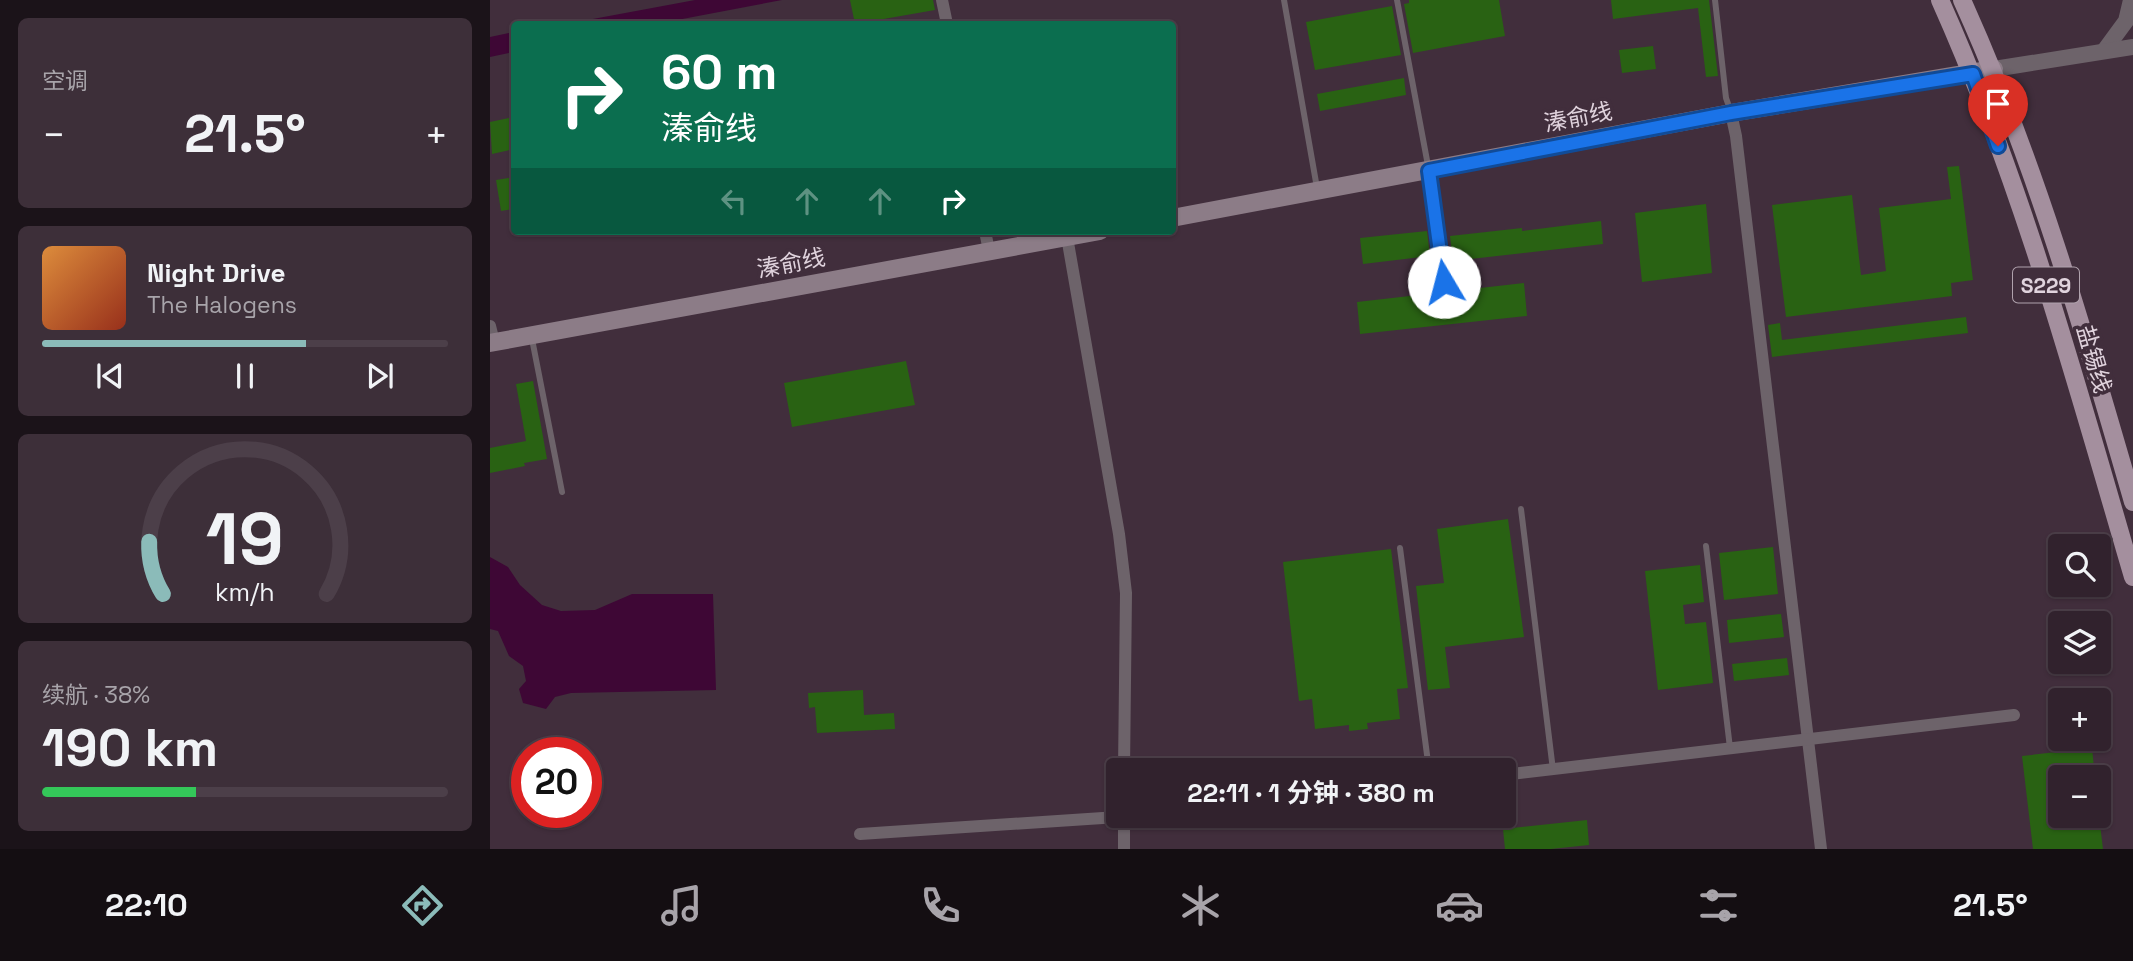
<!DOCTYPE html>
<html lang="zh">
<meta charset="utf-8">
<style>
body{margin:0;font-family:"Space Grotesk","Noto Sans SC",sans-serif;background:#3d2f39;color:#f1f3f6;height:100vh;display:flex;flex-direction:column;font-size:26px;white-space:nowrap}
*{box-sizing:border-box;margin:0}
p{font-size:23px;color:#a8a4aa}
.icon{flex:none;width:38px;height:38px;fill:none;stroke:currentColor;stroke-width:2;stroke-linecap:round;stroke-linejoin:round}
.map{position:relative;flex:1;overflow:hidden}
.side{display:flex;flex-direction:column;gap:18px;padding:18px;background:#1b1319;width:490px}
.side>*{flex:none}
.hud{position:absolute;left:21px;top:21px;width:665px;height:214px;border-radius:7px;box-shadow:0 2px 5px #0004,0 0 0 2px #4c3f49;background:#0b6e4f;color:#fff;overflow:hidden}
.fabs{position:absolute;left:1558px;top:534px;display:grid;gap:14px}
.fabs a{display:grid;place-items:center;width:63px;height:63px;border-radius:7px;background:#31222d;box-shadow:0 2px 5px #0004,0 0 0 2px #4c3f49;font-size:35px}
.speed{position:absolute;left:21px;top:737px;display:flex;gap:14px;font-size:35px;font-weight:700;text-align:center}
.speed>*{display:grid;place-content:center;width:91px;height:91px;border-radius:50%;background:#31222d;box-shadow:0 2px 5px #0004,0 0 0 2px #4c3f49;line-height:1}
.speed .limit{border:10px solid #d22;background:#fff;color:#111}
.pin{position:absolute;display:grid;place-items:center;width:60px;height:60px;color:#fff;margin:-72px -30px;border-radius:50% 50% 50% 0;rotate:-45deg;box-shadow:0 0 7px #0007}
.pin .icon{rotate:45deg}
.me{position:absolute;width:77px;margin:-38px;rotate:352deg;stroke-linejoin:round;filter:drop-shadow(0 0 5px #0008)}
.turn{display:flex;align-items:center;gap:24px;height:147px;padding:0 35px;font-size:32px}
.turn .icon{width:91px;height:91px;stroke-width:2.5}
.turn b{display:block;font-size:49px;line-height:60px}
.lanes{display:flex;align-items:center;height:66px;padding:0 35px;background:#0003;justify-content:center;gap:35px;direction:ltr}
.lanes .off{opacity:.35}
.big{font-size:52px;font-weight:700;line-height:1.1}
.side .widget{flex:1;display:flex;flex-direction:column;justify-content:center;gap:10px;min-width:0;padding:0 24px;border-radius:10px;background:#3d2f39}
.side .dial{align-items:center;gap:0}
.dial svg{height:182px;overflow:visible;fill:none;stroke:#4c3f49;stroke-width:7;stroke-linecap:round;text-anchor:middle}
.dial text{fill:#f1f3f6;stroke:none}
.song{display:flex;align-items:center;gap:21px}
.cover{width:84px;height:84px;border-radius:10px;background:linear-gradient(135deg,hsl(30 70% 55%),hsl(10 70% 35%))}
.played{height:7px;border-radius:4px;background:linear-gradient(90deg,#8bbbb9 65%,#4c3f49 65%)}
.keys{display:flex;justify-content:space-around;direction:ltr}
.heat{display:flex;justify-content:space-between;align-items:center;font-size:38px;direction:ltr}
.charge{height:10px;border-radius:5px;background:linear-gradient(90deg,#34c759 38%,#4c3f49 0)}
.trip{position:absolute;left:616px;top:758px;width:410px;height:70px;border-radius:7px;background:#31222d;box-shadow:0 2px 5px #0004,0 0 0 2px #4c3f49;font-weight:700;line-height:70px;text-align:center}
.menu{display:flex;height:112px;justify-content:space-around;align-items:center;background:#140e12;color:#a8a4aa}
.menu .icon{width:49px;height:49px}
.menu .active{color:#8bbbb9}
.menu b{font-size:32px;color:#f1f3f6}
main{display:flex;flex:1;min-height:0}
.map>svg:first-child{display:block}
.water{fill:#3e0735}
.building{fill:#296213}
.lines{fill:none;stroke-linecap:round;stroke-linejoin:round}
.service{stroke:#6d636a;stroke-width:6}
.minor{stroke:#6d636a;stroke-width:12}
.tertiary{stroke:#6d636a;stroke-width:16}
.secondary{stroke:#8c7c87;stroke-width:18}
.primary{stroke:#a48f9e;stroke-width:18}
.route-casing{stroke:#114b97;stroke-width:18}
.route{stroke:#1a73e8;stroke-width:12}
.labels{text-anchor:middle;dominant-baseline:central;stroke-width:7;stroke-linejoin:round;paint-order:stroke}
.shield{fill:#412e3c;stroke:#b0a2ad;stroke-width:2}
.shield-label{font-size:21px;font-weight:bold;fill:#e0d3dd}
.street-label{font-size:23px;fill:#e0d3dd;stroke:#412e3c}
</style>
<main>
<section class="side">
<div class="widget"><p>空调</p>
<div class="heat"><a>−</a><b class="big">21.5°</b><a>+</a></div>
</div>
<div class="widget">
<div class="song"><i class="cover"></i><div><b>Night Drive</b><p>The Halogens</p></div></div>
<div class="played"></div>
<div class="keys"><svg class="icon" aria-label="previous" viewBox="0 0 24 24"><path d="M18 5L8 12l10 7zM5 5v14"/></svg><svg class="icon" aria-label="pause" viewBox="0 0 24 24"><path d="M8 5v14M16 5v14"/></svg><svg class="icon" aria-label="next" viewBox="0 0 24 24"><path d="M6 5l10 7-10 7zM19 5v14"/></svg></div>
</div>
<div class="widget dial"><svg viewBox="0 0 100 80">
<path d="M14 69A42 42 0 1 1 86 69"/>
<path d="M14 69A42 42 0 0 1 8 46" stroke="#8bbbb9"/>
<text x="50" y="56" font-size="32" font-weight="700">19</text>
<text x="50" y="72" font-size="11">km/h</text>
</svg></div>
<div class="widget"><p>续航 · 38%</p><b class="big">190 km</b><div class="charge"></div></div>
</section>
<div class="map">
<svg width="1643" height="849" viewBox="0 0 1643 849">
<rect width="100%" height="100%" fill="#412e3c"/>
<g class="water">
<path d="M205,0H292L166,24H76Z"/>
<path d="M24,32V52L0,57V37Z"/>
<path d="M0,557L18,567L30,585L52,605L71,611L105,610L142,594H223L226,690L81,693L65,697L56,709L33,703L29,689L36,681L33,666L19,656L8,631L0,629Z"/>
</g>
<g class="building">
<path d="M360,0H443L445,10L365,24Z"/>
<path d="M919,0H1009L1015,36L923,53L914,4L919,3Z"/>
<path d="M1121,0H1219L1228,76L1216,77L1208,8L1123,19Z"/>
<path d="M902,6L911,55L825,70L816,22Z"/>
<path d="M1163,46L1166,69L1132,73L1129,50Z"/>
<path d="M914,78L916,95L830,111L827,94Z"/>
<path d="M24,117V149L2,154L0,122Z"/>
<path d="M1469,166L1483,280L1461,283L1462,296L1296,317L1282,205L1362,195L1371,275L1396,271L1389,208L1461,199L1457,167Z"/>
<path d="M24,177V209L11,211L6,180Z"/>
<path d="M1216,204L1222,273L1152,282L1145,213Z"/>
<path d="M1111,221L1113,244L963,261L960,236L1032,228V231Z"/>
<path d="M937,231L940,256L873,264L870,238Z"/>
<path d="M1034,283L1037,316L870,334L867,302Z"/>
<path d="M1476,317L1478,333L1282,357L1278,325L1290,323L1292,340Z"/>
<path d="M416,361L425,405L302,427L294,383Z"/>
<path d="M43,381L57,459L34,463L35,466L0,473V448L36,441L26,384Z"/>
<path d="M1018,519L1034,637L955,647L960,688L938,690L926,586L954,583L947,529Z"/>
<path d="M1283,547L1288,594L1234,600L1229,553Z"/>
<path d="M901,549L918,688L907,689L910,719L877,723L878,729L859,731V725L825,729L822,699L809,701L793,562Z"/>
<path d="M1210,565L1214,602L1193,605L1195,624L1216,622L1223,683L1168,690L1155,571Z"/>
<path d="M1291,614L1294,637L1239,643L1237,620Z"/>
<path d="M1297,658L1299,675L1244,681L1242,664Z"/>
<path d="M373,690L374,715L404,713L405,729L327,733L325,707L319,708L318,693Z"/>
<path d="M1602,748L1605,777H1570V816H1609L1613,849H1543L1532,756Z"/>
<path d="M1097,820L1099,845L1061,849H1015L1013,829Z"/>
</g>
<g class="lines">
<g class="service">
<path d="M794,0L827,188"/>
<path d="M907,0L939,171L953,282"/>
<path d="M1225,0L1236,98L1241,112"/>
<path d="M42,339L72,492"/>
<path d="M1031,509L1063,770"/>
<path d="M1216,546L1240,748"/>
<path d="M910,548L939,770"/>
</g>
<g class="minor">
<path d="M452,0L457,24"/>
<path d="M1241,113L1246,136L1331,849"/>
<path d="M495,231L499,251"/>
<path d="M577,237L629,534L636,593L634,770"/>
<path d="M0,326L4,342"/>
<path d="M1013,775L1524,715"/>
<path d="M370,834L643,816"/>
<path d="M634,849V816"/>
</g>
<g class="tertiary">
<path d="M1614,51L1636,21L1641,0"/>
<path d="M1504,69L1643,47"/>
</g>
<g class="secondary">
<path d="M682,218L1241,113L1504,69"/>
<path d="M0,343L610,231"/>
</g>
<g class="primary">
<path d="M1450,0C1533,185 1586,383 1643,577"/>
<path d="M1472,0C1545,161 1594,332 1643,502"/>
</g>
</g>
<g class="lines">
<g class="route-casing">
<path id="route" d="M954,282L939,171L1241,113L1483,74L1508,146"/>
</g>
<use href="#route" class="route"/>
</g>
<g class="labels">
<rect class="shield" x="1523" y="267.5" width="66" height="35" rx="5"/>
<g class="shield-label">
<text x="1556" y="285">S229</text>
</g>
<g class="street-label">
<text transform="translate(1088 117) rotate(-11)">溱俞线</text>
<text transform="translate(301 263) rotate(-11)">溱俞线</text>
<text transform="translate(1604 359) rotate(74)">盐锡线</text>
</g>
</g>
</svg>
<div class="fabs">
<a><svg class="icon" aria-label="search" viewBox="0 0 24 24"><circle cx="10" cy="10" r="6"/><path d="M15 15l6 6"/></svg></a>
<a><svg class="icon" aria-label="layers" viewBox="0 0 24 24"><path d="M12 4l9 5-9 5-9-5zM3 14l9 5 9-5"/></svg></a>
<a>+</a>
<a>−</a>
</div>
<div class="speed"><div class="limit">20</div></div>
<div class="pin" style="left:1508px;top:146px;background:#d93025"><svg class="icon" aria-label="arrive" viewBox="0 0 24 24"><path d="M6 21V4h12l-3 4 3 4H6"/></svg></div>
<svg class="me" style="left:954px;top:282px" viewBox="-20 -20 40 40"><circle r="19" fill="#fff"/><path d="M0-13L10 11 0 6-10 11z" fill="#1a73e8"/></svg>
<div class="trip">22:11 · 1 分钟 · 380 m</div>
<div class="hud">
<div class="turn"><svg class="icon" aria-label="right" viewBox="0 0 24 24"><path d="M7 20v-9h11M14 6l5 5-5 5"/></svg><div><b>60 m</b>溱俞线</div></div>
<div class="lanes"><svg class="icon off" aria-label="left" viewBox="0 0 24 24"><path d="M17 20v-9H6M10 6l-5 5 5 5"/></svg><svg class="icon off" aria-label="ahead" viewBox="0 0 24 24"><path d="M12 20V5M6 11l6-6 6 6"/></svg><svg class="icon off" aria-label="ahead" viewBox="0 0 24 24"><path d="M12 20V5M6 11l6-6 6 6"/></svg><svg class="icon" aria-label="right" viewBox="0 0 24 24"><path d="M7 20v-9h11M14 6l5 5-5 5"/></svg></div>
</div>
</div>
</main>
<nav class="menu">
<b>22:10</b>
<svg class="icon active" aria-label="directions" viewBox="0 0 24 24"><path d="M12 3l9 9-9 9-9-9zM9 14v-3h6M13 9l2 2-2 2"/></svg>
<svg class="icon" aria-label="music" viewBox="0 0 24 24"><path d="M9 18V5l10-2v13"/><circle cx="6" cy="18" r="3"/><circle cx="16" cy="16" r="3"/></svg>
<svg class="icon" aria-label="phone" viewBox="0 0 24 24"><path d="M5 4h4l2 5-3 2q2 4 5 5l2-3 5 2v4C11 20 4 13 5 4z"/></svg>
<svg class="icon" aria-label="climate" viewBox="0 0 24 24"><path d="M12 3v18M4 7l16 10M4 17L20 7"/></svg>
<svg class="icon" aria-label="car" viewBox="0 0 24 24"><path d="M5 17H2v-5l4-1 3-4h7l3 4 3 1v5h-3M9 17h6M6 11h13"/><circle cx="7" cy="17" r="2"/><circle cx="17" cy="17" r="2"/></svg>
<svg class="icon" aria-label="filters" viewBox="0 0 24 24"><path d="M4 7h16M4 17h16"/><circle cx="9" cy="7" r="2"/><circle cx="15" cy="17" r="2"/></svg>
<b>21.5°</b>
</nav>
